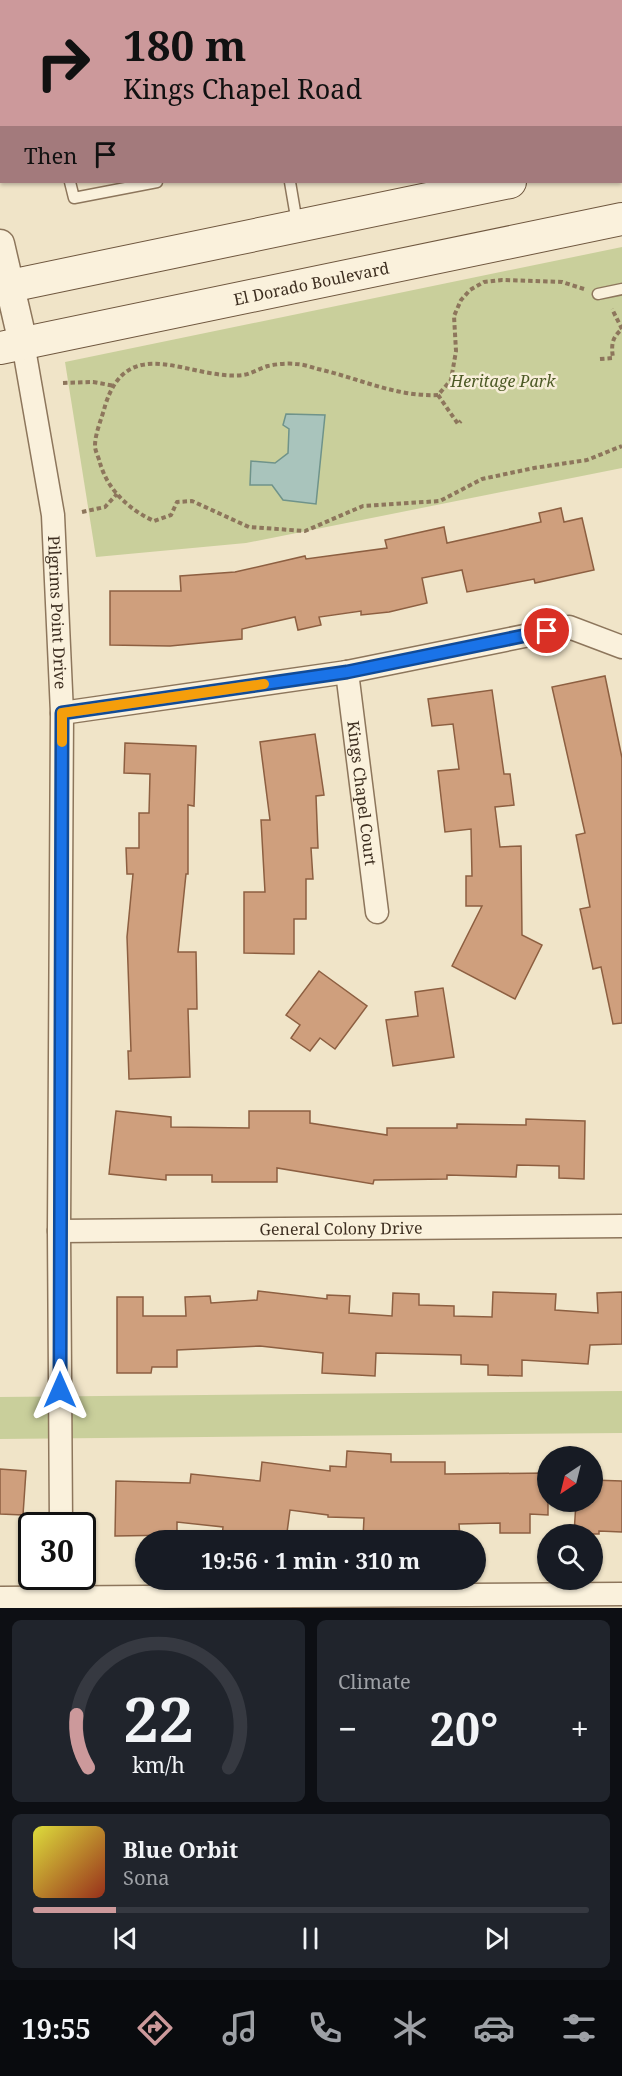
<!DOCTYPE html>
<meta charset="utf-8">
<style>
body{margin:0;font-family:"Noto Serif",serif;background:#20242c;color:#f1f3f6;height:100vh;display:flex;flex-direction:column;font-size:22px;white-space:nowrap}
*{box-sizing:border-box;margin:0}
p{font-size:20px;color:#9ea1a6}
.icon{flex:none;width:33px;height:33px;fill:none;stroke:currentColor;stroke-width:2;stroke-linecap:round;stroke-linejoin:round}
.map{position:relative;height:1608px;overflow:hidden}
.details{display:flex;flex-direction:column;gap:12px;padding:12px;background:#0d0f14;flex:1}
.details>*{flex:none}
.banner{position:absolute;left:0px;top:0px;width:622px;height:183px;box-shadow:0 2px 4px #0004;background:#cc999b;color:#111;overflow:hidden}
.needle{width:39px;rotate:215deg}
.buttons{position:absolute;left:537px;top:1446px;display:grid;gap:12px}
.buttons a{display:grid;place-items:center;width:66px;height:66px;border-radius:50%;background:#171b24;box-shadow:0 2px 4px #0004;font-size:30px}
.speed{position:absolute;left:18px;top:1512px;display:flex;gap:12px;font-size:30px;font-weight:700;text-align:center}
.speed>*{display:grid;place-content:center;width:78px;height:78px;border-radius:50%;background:#171b24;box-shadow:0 2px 4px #0004;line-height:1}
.speed .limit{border:3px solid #111;border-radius:9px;background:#fff;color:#111}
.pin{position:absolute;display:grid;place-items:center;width:51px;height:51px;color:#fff;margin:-26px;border:3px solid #fff;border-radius:50%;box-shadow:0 2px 6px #0007}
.me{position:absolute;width:66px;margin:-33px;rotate:0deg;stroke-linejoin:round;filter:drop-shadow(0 0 4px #0008)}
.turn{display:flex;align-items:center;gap:21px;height:126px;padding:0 24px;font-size:27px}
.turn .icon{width:78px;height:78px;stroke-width:2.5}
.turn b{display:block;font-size:42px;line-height:51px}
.then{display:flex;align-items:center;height:57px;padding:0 24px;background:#0003;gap:12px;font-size:22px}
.big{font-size:45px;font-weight:700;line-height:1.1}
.details .card{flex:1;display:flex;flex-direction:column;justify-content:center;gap:9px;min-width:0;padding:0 21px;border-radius:9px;background:#20242c}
.details .dial{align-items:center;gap:0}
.dial svg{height:156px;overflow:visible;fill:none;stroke:#363941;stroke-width:7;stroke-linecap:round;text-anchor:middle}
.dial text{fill:#f1f3f6;stroke:none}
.song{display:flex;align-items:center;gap:18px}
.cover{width:72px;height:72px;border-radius:9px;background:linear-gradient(135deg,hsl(60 70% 55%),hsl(10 70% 35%))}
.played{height:6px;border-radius:3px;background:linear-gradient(90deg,#cc999b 15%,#363941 15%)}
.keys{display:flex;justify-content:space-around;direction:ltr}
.heat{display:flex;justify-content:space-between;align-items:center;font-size:33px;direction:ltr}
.details .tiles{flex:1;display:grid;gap:12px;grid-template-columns:1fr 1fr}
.card:last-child{grid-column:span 2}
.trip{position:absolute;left:135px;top:1530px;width:351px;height:60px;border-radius:30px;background:#171b24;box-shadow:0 2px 4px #0004;font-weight:700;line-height:60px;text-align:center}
.menu{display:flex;height:96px;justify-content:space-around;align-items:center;background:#090b0e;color:#9ea1a6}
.menu .icon{width:42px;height:42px}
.menu .on{color:#cc999b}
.menu b{font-size:27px;color:#f1f3f6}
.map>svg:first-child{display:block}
.green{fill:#c9cf9b}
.water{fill:#a9c4bc;stroke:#6f938a;stroke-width:1.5}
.building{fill:#cf9f7d;stroke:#8d5f41;stroke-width:1.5}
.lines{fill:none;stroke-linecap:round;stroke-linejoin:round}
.service-casing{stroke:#8d765c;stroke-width:13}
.minor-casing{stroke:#8d765c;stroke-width:25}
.tertiary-casing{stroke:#8d765c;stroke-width:31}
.secondary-casing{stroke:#6f573f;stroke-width:34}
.path{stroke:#8d765c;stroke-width:4;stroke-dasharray:4.5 3;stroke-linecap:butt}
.service{stroke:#faf1dc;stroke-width:10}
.minor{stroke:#faf1dc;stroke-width:22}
.tertiary{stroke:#faf1dc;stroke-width:28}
.secondary{stroke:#faf1dc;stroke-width:32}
.route-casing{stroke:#114b97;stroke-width:15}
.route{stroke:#1a73e8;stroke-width:10}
.slow{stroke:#f59e0b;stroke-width:10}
.labels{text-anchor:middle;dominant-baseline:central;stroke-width:5;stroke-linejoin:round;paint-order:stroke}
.street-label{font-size:16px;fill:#3d2e20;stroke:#f7eed8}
.park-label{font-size:16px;font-style:italic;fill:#4d5a26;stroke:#f7eed8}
</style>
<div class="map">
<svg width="622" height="1608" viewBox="0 0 622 1608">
<rect width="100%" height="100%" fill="#f0e4c8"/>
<g class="green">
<path d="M622,247V468L246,543L96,557L65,362Z"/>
<path d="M622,1391V1433L0,1439V1397Z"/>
</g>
<path class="water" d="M286,414L325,415L316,504L283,500L272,485H250L251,461L275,463L288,453L289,429L283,425Z"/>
<g class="building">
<path d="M561,508L564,522L582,518L594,570L535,583L534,579L467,592L462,570L422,578L427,603L389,612L361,615V611L319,617L321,625L298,630L295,617L242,629V639L170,646L110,645V591H181L180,576L235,572L305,556L306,559L387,548L385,540L444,527L447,543L541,522L539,513Z"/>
<path d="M605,676L622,758V1023L613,1024L601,967L593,969L580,909L590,907L576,835L585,833L552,687Z"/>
<path d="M492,690L504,774H510L514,805L495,807L500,847L521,846L522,935L542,945L515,999L452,966L482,906H466V876H472L471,829L445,832L438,771L459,769L453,724L432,726L428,699Z"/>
<path d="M315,734L324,795L316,796L318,848H311L313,879H306V919H294V954L244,953V892H265L261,820H270L260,742Z"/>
<path d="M125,743L196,746L194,806L188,805V874H186L178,952H196L197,1009H188L190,1077L129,1079L128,1051H131L127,937L133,874H127L126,848H139V813H149L150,774L124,773Z"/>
<path d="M319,971L367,1006L335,1049L320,1038L310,1051L291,1038L300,1025L286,1015Z"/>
<path d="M443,988L454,1057L393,1066L386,1020L418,1016L415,992Z"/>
<path d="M116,1111L171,1117V1127L249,1128V1111H310V1123L387,1135V1128H457V1124L526,1125V1119L585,1121L584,1179L559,1178V1166L517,1165L516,1177L447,1175V1179L374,1180L373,1184L277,1168V1182H212V1175H166V1180L109,1174Z"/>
<path d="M258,1291L327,1299V1295L350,1296L349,1313L392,1316L393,1293L419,1294V1305L454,1306V1316L492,1317L493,1292L556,1294L555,1310L598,1313L597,1293L622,1292V1344L590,1345L588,1364L522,1360V1376L488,1375V1365L461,1364V1355L376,1353L375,1376L322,1373L323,1353L260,1346L177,1350V1367H152L151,1373H117V1297H143V1316H186L185,1297L210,1296L211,1303L257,1300Z"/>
<path d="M347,1451L391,1454V1462H445V1474L548,1473V1515L530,1514V1533H500V1523L459,1524L460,1536L431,1535V1531H388V1538L363,1537L364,1518L328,1517V1515L290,1510L286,1540L246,1535L245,1540L222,1537L223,1527L177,1522V1535L115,1536L116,1481L190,1483L191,1474L260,1481L262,1462L330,1471V1466L346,1467Z"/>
<path d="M0,1469L26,1471L23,1515L0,1514Z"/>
<path d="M592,1480L622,1481V1532L599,1531V1534H574L576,1502H592Z"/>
</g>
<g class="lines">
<g class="service-casing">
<g id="service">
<path d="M616,2L622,0"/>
<path d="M621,91L622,90"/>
<path d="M0,123H2"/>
<path d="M621,125L622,129"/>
<path d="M70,182L74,198L157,182"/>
<path d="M290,182L297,223"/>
<path d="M598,294L622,289"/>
</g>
</g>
<g class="minor-casing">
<g id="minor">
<path id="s1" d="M23,343L53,515L62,713L59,1231L61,1526"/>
<path id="s2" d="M347,672L377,912"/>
<path d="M62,713L347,672L569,627L622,647"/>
<path id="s3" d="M59,1231L622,1226"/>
<path d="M0,1598L622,1594"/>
</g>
</g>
<g class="tertiary-casing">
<path id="tertiary" d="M0,244L23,343"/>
</g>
<g class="secondary-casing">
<g id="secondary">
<path d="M621,158H622"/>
<path d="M0,288L510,182"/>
<path id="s4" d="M0,348L622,219"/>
</g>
</g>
<g class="path">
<path d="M584,289L562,282L502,280L484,282L470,290L461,300L454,316L456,351L451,380L438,395C396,397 358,378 318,369C311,367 303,364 296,364C288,363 276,364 268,366C260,368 251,374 243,375C191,381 128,330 105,406C102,418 95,433 95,446C95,451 99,458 100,463C108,491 130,510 154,521L171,515L177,502L192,501L249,527L305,531L363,506L440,501L482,479L534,468L587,460L622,446"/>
<path d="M600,359L613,358C611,344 612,338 622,329L612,309"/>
<path d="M63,383L93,382L115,386"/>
<path d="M438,395L458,424L461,421"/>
<path d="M82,512L105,507L117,494"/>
</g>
<use href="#service" class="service"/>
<use href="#minor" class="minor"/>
<use href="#tertiary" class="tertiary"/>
<use href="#secondary" class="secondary"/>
</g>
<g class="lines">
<g class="route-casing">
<path id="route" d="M60,1390L62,713L347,672L547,631"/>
</g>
<use href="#route" class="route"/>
<path class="slow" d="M62,742V713L264,684"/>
</g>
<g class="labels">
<g class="street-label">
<text stroke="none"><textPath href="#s4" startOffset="318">El Dorado Boulevard</textPath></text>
<text stroke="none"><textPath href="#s1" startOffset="272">Pilgrims Point Drive</textPath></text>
<text stroke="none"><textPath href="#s2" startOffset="122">Kings Chapel Court</textPath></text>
<text stroke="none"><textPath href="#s3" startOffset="282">General Colony Drive</textPath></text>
</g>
<g class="park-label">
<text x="503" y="381">Heritage Park</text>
</g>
</g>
</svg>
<div class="buttons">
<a><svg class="needle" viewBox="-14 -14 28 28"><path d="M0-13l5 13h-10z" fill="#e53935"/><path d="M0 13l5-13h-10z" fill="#9ea1a6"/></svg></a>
<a><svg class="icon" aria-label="search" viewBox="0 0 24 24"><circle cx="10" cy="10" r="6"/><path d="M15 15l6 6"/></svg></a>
</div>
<div class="speed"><div class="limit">30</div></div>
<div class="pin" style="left:547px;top:631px;background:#d93025"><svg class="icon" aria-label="arrive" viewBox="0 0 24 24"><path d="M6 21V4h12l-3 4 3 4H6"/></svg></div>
<svg class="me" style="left:60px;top:1390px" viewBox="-20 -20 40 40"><path d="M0-17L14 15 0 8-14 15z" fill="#1a73e8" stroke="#fff" stroke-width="4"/></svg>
<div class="trip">19:56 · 1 min · 310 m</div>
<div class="banner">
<div class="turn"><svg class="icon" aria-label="right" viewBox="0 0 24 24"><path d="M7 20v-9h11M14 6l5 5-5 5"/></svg><div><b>180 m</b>Kings Chapel Road</div></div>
<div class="then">Then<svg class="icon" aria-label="arrive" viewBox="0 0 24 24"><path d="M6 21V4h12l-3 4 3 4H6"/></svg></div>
</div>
</div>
<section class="details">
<div class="tiles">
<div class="card dial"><svg viewBox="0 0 100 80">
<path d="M14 69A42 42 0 1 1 86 69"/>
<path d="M14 69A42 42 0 0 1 8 42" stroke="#cc999b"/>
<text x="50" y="56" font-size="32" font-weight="700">22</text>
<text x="50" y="72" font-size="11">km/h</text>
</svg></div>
<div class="card"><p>Climate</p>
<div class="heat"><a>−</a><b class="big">20°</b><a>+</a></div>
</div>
<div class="card">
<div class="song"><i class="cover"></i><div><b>Blue Orbit</b><p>Sona</p></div></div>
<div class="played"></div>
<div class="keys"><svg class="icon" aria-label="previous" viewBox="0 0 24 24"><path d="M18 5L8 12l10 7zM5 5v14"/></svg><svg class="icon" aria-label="pause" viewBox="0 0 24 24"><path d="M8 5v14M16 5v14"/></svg><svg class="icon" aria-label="next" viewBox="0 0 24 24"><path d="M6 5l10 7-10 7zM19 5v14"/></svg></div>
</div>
</div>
</section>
<nav class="menu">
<b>19:55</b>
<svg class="icon on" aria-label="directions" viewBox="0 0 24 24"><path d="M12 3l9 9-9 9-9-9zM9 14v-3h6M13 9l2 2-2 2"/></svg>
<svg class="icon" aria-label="music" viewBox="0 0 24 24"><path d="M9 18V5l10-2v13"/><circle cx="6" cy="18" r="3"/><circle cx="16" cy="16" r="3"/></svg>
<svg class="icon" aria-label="phone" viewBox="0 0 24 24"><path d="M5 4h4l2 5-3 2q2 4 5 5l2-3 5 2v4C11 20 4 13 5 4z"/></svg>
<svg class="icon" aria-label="climate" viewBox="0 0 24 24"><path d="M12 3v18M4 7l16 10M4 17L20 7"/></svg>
<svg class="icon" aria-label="car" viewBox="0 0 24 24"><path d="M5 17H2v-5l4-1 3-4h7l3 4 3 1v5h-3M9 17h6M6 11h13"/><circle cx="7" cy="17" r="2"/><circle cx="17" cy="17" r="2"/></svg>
<svg class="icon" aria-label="filters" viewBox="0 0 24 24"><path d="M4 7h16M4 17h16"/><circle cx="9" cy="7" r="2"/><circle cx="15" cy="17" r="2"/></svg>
</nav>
